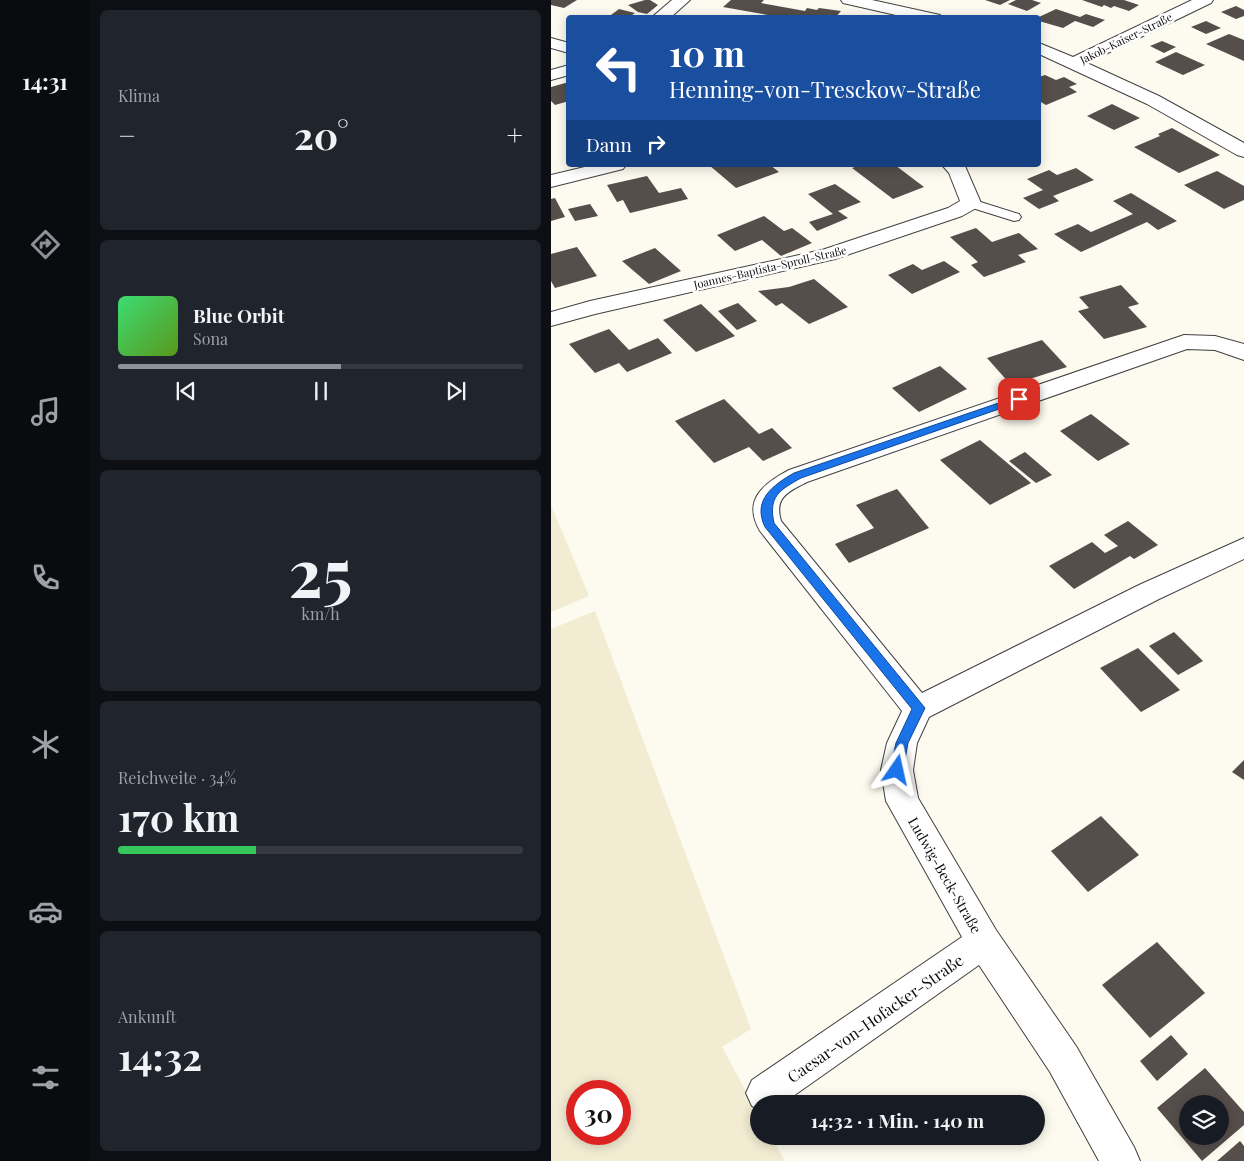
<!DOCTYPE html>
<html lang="de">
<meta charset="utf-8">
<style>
body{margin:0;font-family:"Playfair Display",serif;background:#20242c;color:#f1f3f6;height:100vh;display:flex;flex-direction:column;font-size:19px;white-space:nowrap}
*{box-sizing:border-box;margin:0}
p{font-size:16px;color:#9ea1a6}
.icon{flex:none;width:28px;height:28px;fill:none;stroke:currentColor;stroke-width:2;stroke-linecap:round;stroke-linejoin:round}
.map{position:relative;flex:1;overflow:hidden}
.side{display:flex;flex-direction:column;gap:10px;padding:10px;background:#0d0f14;width:461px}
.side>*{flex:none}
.top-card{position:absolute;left:15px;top:15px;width:475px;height:152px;border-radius:5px;box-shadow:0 2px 12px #0003;background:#1a4fa0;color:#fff;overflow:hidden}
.fabs{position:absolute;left:628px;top:1095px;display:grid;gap:10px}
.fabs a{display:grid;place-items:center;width:50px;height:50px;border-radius:50%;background:#171b24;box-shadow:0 2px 12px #0003;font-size:25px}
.speed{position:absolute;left:15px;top:1080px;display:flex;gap:10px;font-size:25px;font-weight:700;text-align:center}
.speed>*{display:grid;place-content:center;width:65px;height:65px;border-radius:50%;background:#171b24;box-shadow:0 2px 12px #0003;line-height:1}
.speed .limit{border:8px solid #d22;background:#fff;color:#111}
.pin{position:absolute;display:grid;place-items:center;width:42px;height:42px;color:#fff;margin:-21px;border-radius:10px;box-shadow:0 2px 8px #0006}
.me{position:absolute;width:55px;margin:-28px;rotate:11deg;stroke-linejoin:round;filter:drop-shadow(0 0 4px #0008)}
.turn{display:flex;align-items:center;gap:18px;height:105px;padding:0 20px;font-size:22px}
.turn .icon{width:65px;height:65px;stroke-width:2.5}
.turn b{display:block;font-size:35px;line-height:42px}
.then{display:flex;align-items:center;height:48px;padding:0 20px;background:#0003;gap:10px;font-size:19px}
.big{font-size:38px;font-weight:700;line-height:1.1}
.side .widget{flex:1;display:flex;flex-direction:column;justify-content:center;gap:8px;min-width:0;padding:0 18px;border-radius:8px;background:#20242c}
.side .dial{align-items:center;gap:0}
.dial b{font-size:65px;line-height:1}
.song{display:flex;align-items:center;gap:15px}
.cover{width:60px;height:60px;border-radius:8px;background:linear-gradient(135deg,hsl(140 70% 55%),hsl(90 70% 35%))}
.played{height:5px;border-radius:2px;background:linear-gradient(90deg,#8c9099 55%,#363941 55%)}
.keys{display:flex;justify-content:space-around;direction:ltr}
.heat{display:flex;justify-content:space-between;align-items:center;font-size:28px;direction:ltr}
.charge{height:8px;border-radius:4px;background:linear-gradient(90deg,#34c759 34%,#363941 0)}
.trip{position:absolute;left:199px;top:1095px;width:295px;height:50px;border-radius:25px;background:#171b24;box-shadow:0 2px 12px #0003;font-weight:700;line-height:50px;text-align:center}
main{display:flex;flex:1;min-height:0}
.tab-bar{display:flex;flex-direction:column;width:90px;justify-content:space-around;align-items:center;background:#090b0e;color:#9ea1a6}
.tab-bar .icon{width:35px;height:35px}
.tab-bar .active{color:#8c9099}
.tab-bar b{font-size:22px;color:#f1f3f6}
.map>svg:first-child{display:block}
.farmland{fill:#f1ecd2;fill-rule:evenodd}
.building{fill:#554e4b;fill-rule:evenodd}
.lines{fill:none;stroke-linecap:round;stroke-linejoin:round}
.lane-casing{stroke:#404040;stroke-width:2}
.street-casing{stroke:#404040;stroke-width:2}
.lane{fill:#fff;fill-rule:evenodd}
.street{fill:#fff;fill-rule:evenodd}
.route{fill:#1a73e8;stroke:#114b97}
.labels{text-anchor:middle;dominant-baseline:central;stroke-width:5;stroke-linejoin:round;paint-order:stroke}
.far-street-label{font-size:11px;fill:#0d0d0d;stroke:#fff}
.street-label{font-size:14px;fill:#0d0d0d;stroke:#fff}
.near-street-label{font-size:16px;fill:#0d0d0d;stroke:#fff}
</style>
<main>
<nav class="tab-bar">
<b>14:31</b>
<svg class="icon active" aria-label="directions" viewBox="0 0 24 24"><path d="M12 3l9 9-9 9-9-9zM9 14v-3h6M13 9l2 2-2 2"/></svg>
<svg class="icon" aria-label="music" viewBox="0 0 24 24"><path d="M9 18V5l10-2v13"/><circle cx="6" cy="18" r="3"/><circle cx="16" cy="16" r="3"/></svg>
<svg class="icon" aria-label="phone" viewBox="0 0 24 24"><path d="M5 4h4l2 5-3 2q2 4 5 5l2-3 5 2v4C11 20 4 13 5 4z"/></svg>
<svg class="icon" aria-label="climate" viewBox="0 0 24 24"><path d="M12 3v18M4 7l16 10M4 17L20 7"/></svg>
<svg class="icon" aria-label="car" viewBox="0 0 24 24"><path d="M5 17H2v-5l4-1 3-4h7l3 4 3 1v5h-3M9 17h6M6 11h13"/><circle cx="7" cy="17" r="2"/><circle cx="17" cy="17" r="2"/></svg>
<svg class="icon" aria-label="filters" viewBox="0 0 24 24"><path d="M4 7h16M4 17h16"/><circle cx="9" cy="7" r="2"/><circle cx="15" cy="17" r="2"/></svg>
</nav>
<section class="side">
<div class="widget"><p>Klima</p>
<div class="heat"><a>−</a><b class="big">20°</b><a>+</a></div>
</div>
<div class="widget">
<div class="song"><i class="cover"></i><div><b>Blue Orbit</b><p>Sona</p></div></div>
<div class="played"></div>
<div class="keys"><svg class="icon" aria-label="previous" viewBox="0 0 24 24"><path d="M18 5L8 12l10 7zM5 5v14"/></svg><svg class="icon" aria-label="pause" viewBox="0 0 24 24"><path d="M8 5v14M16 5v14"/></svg><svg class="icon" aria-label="next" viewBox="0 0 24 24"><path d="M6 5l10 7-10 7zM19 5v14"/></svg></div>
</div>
<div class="widget dial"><b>25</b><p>km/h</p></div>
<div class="widget"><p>Reichweite · 34%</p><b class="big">170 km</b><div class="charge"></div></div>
<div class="widget"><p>Ankunft</p><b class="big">14:32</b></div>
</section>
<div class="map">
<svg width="693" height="1161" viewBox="0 0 693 1161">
<rect width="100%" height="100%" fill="#fdfaef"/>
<g class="farmland">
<path d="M0,505L38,596L0,612Z"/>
<path d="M44,611L200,1029L171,1047L207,1114L208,1136H220L234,1161H0V629ZM26,1091H69V1134H26Z"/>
</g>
<g class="building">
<path d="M0,0H26L13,8L0,5Z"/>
<path d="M94,0H99L107,5L96,14L87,12L77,5Z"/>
<path d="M180,0H213L210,3L254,11L256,8L266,10L268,8L290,11L284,18H234L172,7Z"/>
<path d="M434,0H459L449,5Z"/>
<path d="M465,0H481L490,3L476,11L457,4Z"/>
<path d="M531,0H573L588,5L578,11L563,6L560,8L553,5L551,7Z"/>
<path d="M685,6L693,10V16L685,19L670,12Z"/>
<path d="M68,9L84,13L77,18H56Z"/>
<path d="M505,9L529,17L535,14L554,20L542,27L524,21L512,28L488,21V17Z"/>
<path d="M655,21L670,28L655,34L640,27Z"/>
<path d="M678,34L693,40V61L655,44Z"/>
<path d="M611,41L625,47L613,53L599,46Z"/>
<path d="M625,52L654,65L632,75L604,62Z"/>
<path d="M494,75L505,80L513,77L526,84L518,87L526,92L495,105L488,101V77Z"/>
<path d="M18,82V101L4,105L0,101V87Z"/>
<path d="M561,104L589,118L563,130L536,116Z"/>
<path d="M621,128L669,155L628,173L583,147L609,136L607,134Z"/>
<path d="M158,165H219L228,172L185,188Z"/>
<path d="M309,165H344L373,187L342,199L301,168Z"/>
<path d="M525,168L543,180L502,196L508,201L488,209L472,198L492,190L476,179L498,170L506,175Z"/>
<path d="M666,171L693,186V200L673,209L633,185Z"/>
<path d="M96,176L108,193L130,188L137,199L79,213L72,200L66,202L56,185Z"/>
<path d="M284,184L310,202L287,211L297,218L266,231L258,222L282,214L257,194Z"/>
<path d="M580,193L626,221L607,230L596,222L530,252L503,234L527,224L540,232L582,214L562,201Z"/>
<path d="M4,198L14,217L0,221V199Z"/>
<path d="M39,204L47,216L24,221L17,209Z"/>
<path d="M213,216L233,231L241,228L261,243L230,256L211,240L184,251L166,235Z"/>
<path d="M425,228L441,242L468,233L487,249L467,255L475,262L433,277L420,265L427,262L399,237Z"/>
<path d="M26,247L46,276L4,288L0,281V254Z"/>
<path d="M104,248L130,271L98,284L71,261Z"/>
<path d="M393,261L409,272L361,294L337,275L362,264L371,270Z"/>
<path d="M263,279L297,307L258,324L231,303L225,306L207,291L238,287Z"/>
<path d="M570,285L588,304L577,307L596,327L553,339L527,311L538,308L528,297Z"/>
<path d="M187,303L206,321L186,330L167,311Z"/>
<path d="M150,304L184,336L145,352L112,320Z"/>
<path d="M58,329L78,350L107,338L121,353L76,372L68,363L44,373L18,344Z"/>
<path d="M491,340L516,367L460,385L436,358Z"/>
<path d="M389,366L416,389L368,412L341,388Z"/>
<path d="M173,399L208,434L221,428L241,448L212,461L198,447L163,463L124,421Z"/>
<path d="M540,414L579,444L547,461L509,431Z"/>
<path d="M429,440L480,483L439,505L389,460Z"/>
<path d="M474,452L501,475L485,483L458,461Z"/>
<path d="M346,489L378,528L298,563L284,544L323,528L305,505Z"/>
<path d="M577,521L607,545L583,559L579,556L523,589L498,566L541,542L554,553L567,546L553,535Z"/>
<path d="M623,632L652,661L627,675L598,646Z"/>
<path d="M587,648L629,690L590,712L549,668Z"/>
<path d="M693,760V780L681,772Z"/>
<path d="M550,816L588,855L537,892L500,851Z"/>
<path d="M606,942L654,993L599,1038L551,985Z"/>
<path d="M620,1035L637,1054L606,1081L589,1061Z"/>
<path d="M654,1068L693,1112V1125L651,1161L606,1108ZM636,1104H669V1136H636Z"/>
<path d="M689,1141L693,1146V1161H666Z"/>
</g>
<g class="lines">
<g class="lane-casing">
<path id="lane" d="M420,199L468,214L470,217L468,220L463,221L415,206L413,203L415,200Z"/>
</g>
<g class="street-casing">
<g id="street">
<path d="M121,0H139L119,18H100Z"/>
<path d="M290,0H321L389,15L391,18H358L292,3Z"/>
<path d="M641,0H662L660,3L536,63L608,96L693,143V157L686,155L596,104L488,54V43L522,57Z"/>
<path d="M0,38L18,43V53L0,48Z"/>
<path d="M18,65V75L0,80V70Z"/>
<path d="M42,165H75L72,169L0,187V175Z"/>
<path d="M391,165L414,166L430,203L427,207L411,216L284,259L44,314L0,326V312L39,301L271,250L397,208L409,201L398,173Z"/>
<path d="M633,335L664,336L693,344V360L664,350L636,349L256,482C237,492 223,497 230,521L371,693L588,585L693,538V559L608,599L378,717L366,743L362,770L367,798L445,930L525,1046L583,1147L589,1161H548L499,1072L428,965L231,1104H208V1109L201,1106L195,1093L201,1080L411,937L335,801L330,770L336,743L351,711L209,531C191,500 212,484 238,470Z"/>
</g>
</g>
<use href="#lane" class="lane"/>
<use href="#street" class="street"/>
</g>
<path class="route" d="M468,396L473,399L471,401L250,478C229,490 217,496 223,523L374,708L357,743L352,770L350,773L346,775L341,773L339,770L345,743L361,709L214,527C201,500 222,485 243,473Z"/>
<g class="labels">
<g class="far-street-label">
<text transform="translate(575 38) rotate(-26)">Jakob-Kaiser-Straße</text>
<text transform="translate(219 267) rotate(-13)">Joannes-Baptista-Sproll-Straße</text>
</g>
<g class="street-label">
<text transform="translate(394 875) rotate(60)">Ludwig-Beck-Straße</text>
</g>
<g class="near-street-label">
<text transform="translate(324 1018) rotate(-35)">Caesar-von-Hofacker-Straße</text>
</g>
</g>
</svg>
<div class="fabs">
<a><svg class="icon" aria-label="layers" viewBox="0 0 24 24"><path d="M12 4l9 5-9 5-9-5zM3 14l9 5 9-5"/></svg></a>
</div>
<div class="speed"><div class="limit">30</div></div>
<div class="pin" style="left:468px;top:399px;background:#d93025"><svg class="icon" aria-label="arrive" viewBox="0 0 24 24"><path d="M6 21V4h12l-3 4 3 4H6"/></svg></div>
<svg class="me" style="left:346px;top:770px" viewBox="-20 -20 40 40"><path d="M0-17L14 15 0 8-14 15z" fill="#1a73e8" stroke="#fff" stroke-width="4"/></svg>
<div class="trip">14:32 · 1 Min. · 140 m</div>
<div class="top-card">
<div class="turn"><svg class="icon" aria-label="left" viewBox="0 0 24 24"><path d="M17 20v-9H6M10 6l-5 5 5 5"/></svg><div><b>10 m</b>Henning-von-Tresckow-Straße</div></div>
<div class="then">Dann<svg class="icon" aria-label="right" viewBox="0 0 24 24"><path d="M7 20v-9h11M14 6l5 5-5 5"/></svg></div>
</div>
</div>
</main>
